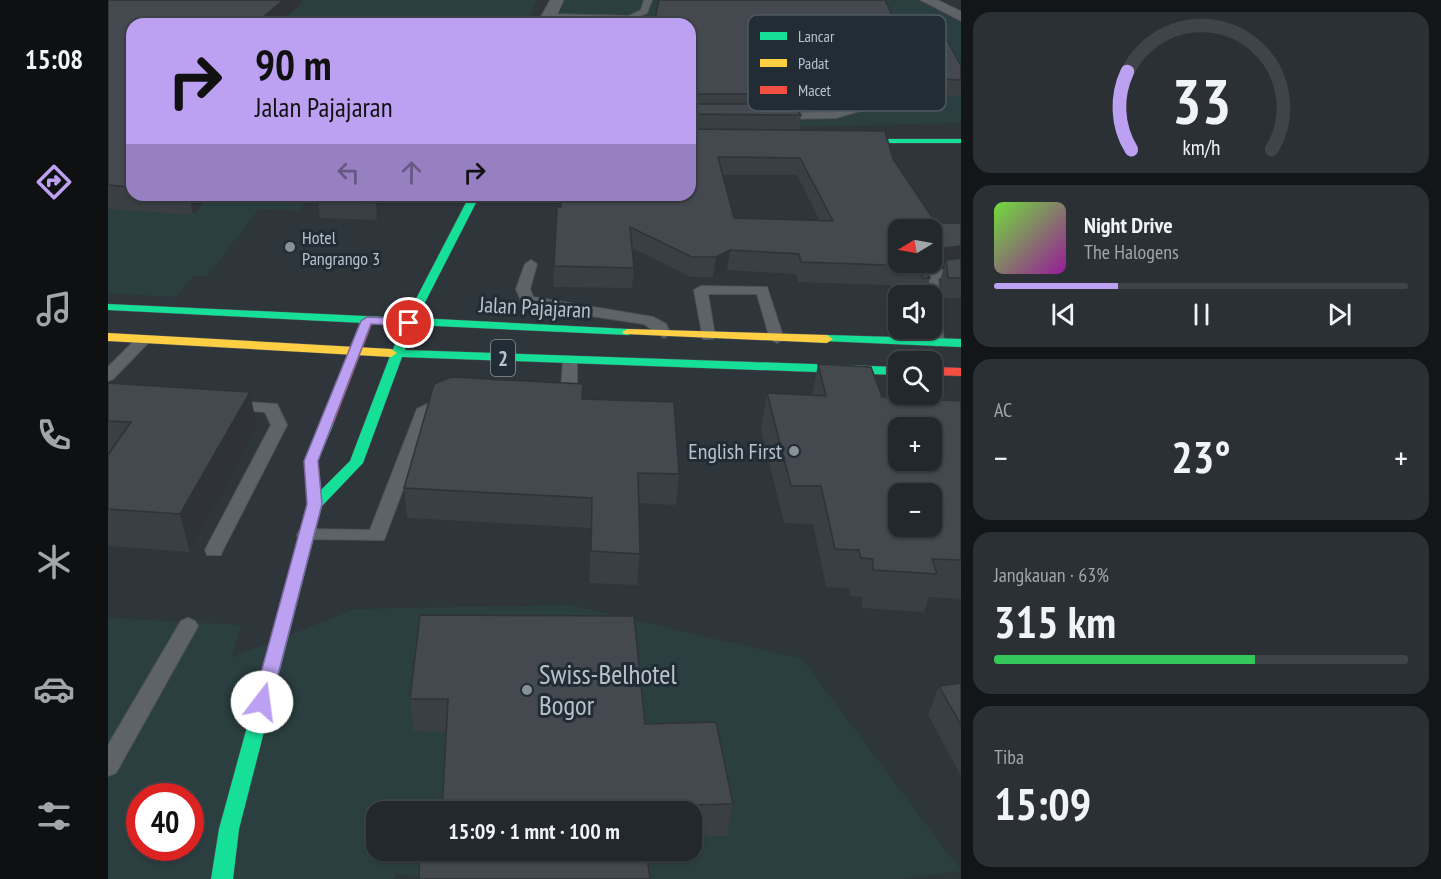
<!DOCTYPE html>
<html lang="id">
<meta charset="utf-8">
<style>
body{margin:0;font-family:"PT Sans Narrow",sans-serif;background:#2a3034;color:#f1f3f6;height:100vh;display:flex;flex-direction:column;font-size:22px;white-space:nowrap}
*{box-sizing:border-box;margin:0}
p{font-size:20px;color:#a2a6a9}
.icon{flex:none;width:33px;height:33px;fill:none;stroke:currentColor;stroke-width:2;stroke-linecap:round;stroke-linejoin:round}
.map{position:relative;flex:1;overflow:hidden}
.details{display:flex;flex-direction:column;gap:12px;padding:12px;background:#131618;width:480px}
.details>*{flex:none}
.hud{position:absolute;left:18px;top:18px;width:570px;height:183px;border-radius:18px;box-shadow:0 2px 4px #0004,0 0 0 2px #3f4448;background:#bca0f2;color:#111;overflow:hidden}
.needle{width:39px;rotate:260deg}
.buttons{position:absolute;left:780px;top:219px;display:grid;gap:12px}
.buttons a{display:grid;place-items:center;width:54px;height:54px;border-radius:12px;background:#22282c;box-shadow:0 2px 4px #0004,0 0 0 2px #3f4448;font-size:30px}
.speed{position:absolute;left:18px;top:783px;display:flex;gap:12px;font-size:30px;font-weight:700;text-align:center}
.speed>*{display:grid;place-content:center;width:78px;height:78px;border-radius:50%;background:#22282c;box-shadow:0 2px 4px #0004,0 0 0 2px #3f4448;line-height:1}
.speed .limit{border:9px solid #d22;background:#fff;color:#111}
.pin{position:absolute;display:grid;place-items:center;width:51px;height:51px;color:#fff;margin:-26px;border:3px solid #fff;border-radius:50%;box-shadow:0 2px 6px #0007}
.me{position:absolute;width:66px;margin:-33px;rotate:15deg;stroke-linejoin:round;filter:drop-shadow(0 0 4px #0008)}
.turn{display:flex;align-items:center;gap:21px;height:126px;padding:0 30px;font-size:27px}
.turn .icon{width:78px;height:78px;stroke-width:2.5}
.turn b{display:block;font-size:42px;line-height:51px}
.lanes{display:flex;align-items:center;height:57px;padding:0 30px;background:#0003;justify-content:center;gap:30px;direction:ltr}
.lanes .off{opacity:.35}
.big{font-size:45px;font-weight:800;line-height:1.1}
.details .card{flex:1;display:flex;flex-direction:column;justify-content:center;gap:9px;min-width:0;padding:0 21px;border-radius:18px;background:#2a3034}
.details .dial{align-items:center;gap:0}
.dial svg{height:156px;overflow:visible;fill:none;stroke:#3f4448;stroke-width:7;stroke-linecap:round;text-anchor:middle}
.dial text{fill:#f1f3f6;stroke:none}
.song{display:flex;align-items:center;gap:18px}
.cover{width:72px;height:72px;border-radius:9px;background:linear-gradient(135deg,hsl(100 70% 55%),hsl(300 70% 35%))}
.played{height:6px;border-radius:3px;background:linear-gradient(90deg,#bca0f2 30%,#3f4448 30%)}
.keys{display:flex;justify-content:space-around;direction:ltr}
.heat{display:flex;justify-content:space-between;align-items:center;font-size:33px;direction:ltr}
.charge{height:9px;border-radius:4px;background:linear-gradient(90deg,#34c759 63%,#3f4448 0)}
.trip{position:absolute;left:258px;top:801px;width:336px;height:60px;border-radius:18px;background:#22282c;box-shadow:0 2px 4px #0004,0 0 0 2px #3f4448;font-weight:800;line-height:60px;text-align:center}
main{display:flex;flex:1;min-height:0}
.dock{display:flex;flex-direction:column;width:108px;justify-content:space-around;align-items:center;background:#0e1012;color:#a2a6a9}
.dock .icon{width:42px;height:42px}
.dock .on{color:#bca0f2}
.dock b{font-size:27px;color:#f1f3f6}
.map>svg:first-child{display:block}
.green{fill:#2b3f40;fill-rule:evenodd}
.lines{fill:none;stroke-linecap:round;stroke-linejoin:round}
.lane-casing{stroke:#4c5257;stroke-width:2}
.street-casing{stroke:#4c5257;stroke-width:1}
.fast-casing{stroke:#4c5257;stroke-width:1}
.slow-casing{stroke:#4c5257;stroke-width:1}
.jam-casing{stroke:#4c5257;stroke-width:1}
.lane{fill:#5e6368;fill-rule:evenodd}
.street{fill:#5e6368;fill-rule:evenodd}
.fast{fill:#16e098;fill-rule:evenodd}
.slow{fill:#ffcf43;fill-rule:evenodd}
.jam{fill:#f24e42;fill-rule:evenodd}
.wall{fill:#3a3f43;fill-rule:evenodd}
.shaded-wall{fill:#2f3337}
.building{fill:#43494e;stroke:#2f3337;stroke-width:1.5;fill-rule:evenodd}
.route{fill:#bca0f2;stroke:#7a689d;stroke-width:1.5}
.poi-dot{fill:#889198;stroke:#212c35;stroke-width:2}
.labels{text-anchor:middle;dominant-baseline:central;stroke-width:6;stroke-linejoin:round;paint-order:stroke}
.far-poi-label{font-size:18px;fill:#b9c2ca;stroke:#212c35;text-anchor:start}
.shield{fill:#212c35;stroke:#8b959d;stroke-width:1.5}
.shield-label{font-size:21px;font-weight:bold;fill:#b9c2ca}
.street-label{font-size:22px;fill:#b9c2ca;stroke:#212c35}
.poi-label{font-size:22px;fill:#b9c2ca;stroke:#212c35;text-anchor:end}
.near-poi-label{font-size:27px;fill:#b9c2ca;stroke:#212c35;text-anchor:start}
.key{fill:#212c35;stroke:#4f5962;stroke-width:1.5}
.key-label{font-size:16px;fill:#b9c2ca}
</style>
<main>
<nav class="dock">
<b>15:08</b>
<svg class="icon on" aria-label="directions" viewBox="0 0 24 24"><path d="M12 3l9 9-9 9-9-9zM9 14v-3h6M13 9l2 2-2 2"/></svg>
<svg class="icon" aria-label="music" viewBox="0 0 24 24"><path d="M9 18V5l10-2v13"/><circle cx="6" cy="18" r="3"/><circle cx="16" cy="16" r="3"/></svg>
<svg class="icon" aria-label="phone" viewBox="0 0 24 24"><path d="M5 4h4l2 5-3 2q2 4 5 5l2-3 5 2v4C11 20 4 13 5 4z"/></svg>
<svg class="icon" aria-label="climate" viewBox="0 0 24 24"><path d="M12 3v18M4 7l16 10M4 17L20 7"/></svg>
<svg class="icon" aria-label="car" viewBox="0 0 24 24"><path d="M5 17H2v-5l4-1 3-4h7l3 4 3 1v5h-3M9 17h6M6 11h13"/><circle cx="7" cy="17" r="2"/><circle cx="17" cy="17" r="2"/></svg>
<svg class="icon" aria-label="filters" viewBox="0 0 24 24"><path d="M4 7h16M4 17h16"/><circle cx="9" cy="7" r="2"/><circle cx="15" cy="17" r="2"/></svg>
</nav>
<div class="map">
<svg width="853" height="879" viewBox="0 0 853 879">
<rect width="100%" height="100%" fill="#2e353b"/>
<g class="green">
<path d="M0,0H429L418,24H24V195H203L191,211L151,209L99,276H86L67,297L0,293Z"/>
<path d="M456,0H810L853,22V123L582,129V24H448Z"/>
<path d="M462,605L694,659L853,871L792,879H334L288,874L285,879H0V618L133,625L123,658L247,609ZM32,796H82V848H32ZM268,812H584V850H268Z"/>
</g>
<g class="lines">
<g class="lane-casing">
<g id="lane">
<path d="M536,0H544L539,13L522,20L436,16L440,14L521,16L533,10Z"/>
<path d="M746,71C761,75 770,81 780,93L778,103L728,118L673,119L668,116L673,113L727,112L770,99V93L759,82L743,76L742,74Z"/>
<path d="M423,260L429,264L422,289L425,297L545,317L558,324L563,334L556,338L536,324L436,309L414,303L408,289L417,264Z"/>
<path d="M853,268V276L830,278L836,342L829,346L824,345L820,328H824V296H817L818,275L824,271Z"/>
<path d="M593,286L659,287L676,339L669,343L662,339L649,294H600L607,336L605,339H595L586,290Z"/>
<path d="M35,336L42,340L40,343L5,379L0,381V367L30,337Z"/>
<path d="M462,356L469,360V396L461,401L447,399L445,396L447,393L453,391L455,360Z"/>
<path d="M338,395L346,400L324,412L276,540L191,539L189,535L191,531L198,529L262,530L309,409Z"/>
<path d="M124,401L169,404L179,425L115,550L113,555H99L97,550L163,425L157,412L118,409L116,406L118,403Z"/>
<path d="M80,618L87,621L90,626L8,773L0,776V745L73,621Z"/>
</g>
</g>
<g class="street-casing">
<g id="street">
<path d="M442,0H456L445,24H429Z"/>
<path d="M812,0H830L853,11V21Z"/>
</g>
</g>
<g class="fast-casing">
<g id="fast">
<path d="M732,139H853V143H735L731,141Z"/>
<path d="M362,195H372L309,318L520,329L526,332L520,335L306,325L297,350L790,367V375L294,357L255,463L214,506L131,829L125,879H103L111,829L200,504L196,461L211,425L218,421L225,425L210,461L213,490L242,461L282,356L277,353L285,349L295,325L0,310V304L298,318Z"/>
<path d="M719,335L853,339V347L715,341L713,339Z"/>
</g>
</g>
<g class="slow-casing">
<g id="slow">
<path d="M520,329L719,335L725,339L719,343L516,334L514,332Z"/>
<path d="M0,333L283,349L289,353L283,357L0,341Z"/>
</g>
</g>
<g class="jam-casing">
<g id="jam">
<path d="M259,318L265,321L225,425L218,429L213,428L211,425L253,321Z"/>
<path d="M824,367L853,368V376L824,375Z"/>
</g>
</g>
<use href="#lane" class="lane"/>
<use href="#street" class="street"/>
<use href="#fast" class="fast"/>
<use href="#slow" class="slow"/>
<use href="#jam" class="jam"/>
</g>
<g class="wall">
<path d="M0,0L194,3L170,24H24V195H103L85,215L0,209Z"/>
<path d="M582,24L795,38L853,66V96L782,92L767,78L765,91H761L759,100L727,110H690L693,115L691,131L785,159L828,223H853V298H834L832,280L836,268L824,269L820,271V275L822,278L818,296H808L803,286L690,282L688,274L619,270L605,277H582L524,248L526,268L524,288L445,287L446,266L453,207ZM615,175H689L712,221L626,218Z"/>
<path d="M213,195H281L269,220L212,218L210,200Z"/>
<path d="M710,364L774,397L853,401V599L821,597L816,612L754,608V597L743,596L741,588L718,587L705,524L676,523L653,429L659,393L704,395Z"/>
<path d="M0,383L149,427L82,552L0,546Z"/>
<path d="M475,399L571,474L568,505L530,503L532,554L529,585L481,583L483,528L299,518L296,488Z"/>
<path d="M312,615L537,724L625,804L619,836L584,837V812H334L338,732L306,731L302,699Z"/>
<path d="M853,683V776L820,715L831,686Z"/>
</g>
<g class="shaded-wall">
<path d="M175,0H194V3L170,24H147Z"/>
<path d="M762,84L759,100L727,110L730,94Z"/>
<path d="M81,195H103L85,215Z"/>
<path d="M271,195H281L269,220L268,203Z"/>
<path d="M853,246V266L838,260L836,268L824,269L817,273L819,262H824V252L829,249Z"/>
<path d="M622,250L619,270L605,277L608,257Z"/>
<path d="M142,392L149,427L82,552L72,514Z"/>
</g>
<g class="building">
<path d="M0,0H175L147,24H24V187L0,185Z"/>
<path d="M551,0H777L795,38L839,40L853,66V80L785,77L765,58L718,54L715,56L717,62L758,66L768,76L759,75L762,84L730,94H583L582,99V24H536L537,18L547,19Z"/>
<path d="M582,102L584,104H685L693,115L584,114L582,129Z"/>
<path d="M582,129L777,131L785,159L828,223H853V246L829,249L824,252V230H790V262H821L820,275L822,278H815L808,266L693,262L691,254L622,250L608,257H584L522,227L526,268L446,266L449,207H453V195H582ZM610,157L692,158L725,221L626,218Z"/>
<path d="M213,195H271L268,203L210,200Z"/>
<path d="M853,258V278H840L838,260Z"/>
<path d="M710,364L763,367L774,397L853,401V560L824,559L829,574L765,570V559L753,558L751,550L727,549L713,486H683L659,393L718,396ZM790,428H824V460H790ZM790,494H824V526H790Z"/>
<path d="M343,377L475,384L474,399L566,402L571,474L530,473L532,554L483,551L484,498L296,488L326,384Z"/>
<path d="M0,383L142,392L72,514L0,509V455L23,422L0,421Z"/>
<path d="M312,615L526,616L537,724L608,722L625,804L531,806L532,812H334L340,699H302Z"/>
<path d="M853,683V725L831,686Z"/>
<path d="M312,850H538L542,879H311Z"/>
</g>
<path class="route" d="M259,317L301,319L306,323L301,326L263,324L210,461L214,504L163,702L161,708L154,710L148,708L145,702L199,504L196,461L253,321Z"/>
<g class="poi-dot">
<circle cx="182" cy="247" r="6"/>
<circle cx="686" cy="451" r="6"/>
<circle cx="419" cy="690" r="6"/>
</g>
<g class="labels">
<g class="far-poi-label">
<text x="194" y="237">Hotel<tspan x="194" dy="21">Pangrango 3</tspan></text>
</g>
<rect class="shield" x="383" y="340" width="24" height="36" rx="4.5"/>
<g class="shield-label">
<text x="395" y="358">2</text>
</g>
<g class="street-label">
<text transform="translate(427 307) rotate(3)">Jalan Pajajaran</text>
</g>
<g class="poi-label">
<text x="674" y="451">English First</text>
</g>
<g class="near-poi-label">
<text x="431" y="674">Swiss-Belhotel<tspan x="431" dy="31">Bogor</tspan></text>
</g>
</g>
<rect x="640" y="15" width="198" height="96" rx="9" class="key"/>
<rect x="652" y="32" width="27" height="8" fill="#16e098"/>
<rect x="652" y="59" width="27" height="8" fill="#ffcf43"/>
<rect x="652" y="86" width="27" height="8" fill="#f24e42"/>
<g class="key-label">
<text x="690" y="42">Lancar</text>
<text x="690" y="69">Padat</text>
<text x="690" y="96">Macet</text>
</g>
</svg>
<div class="buttons">
<a><svg class="needle" viewBox="-14 -14 28 28"><path d="M0-13l5 13h-10z" fill="#e53935"/><path d="M0 13l5-13h-10z" fill="#a2a6a9"/></svg></a>
<a><svg class="icon" aria-label="sound" viewBox="0 0 24 24"><path d="M4 9h4l5-4v14l-5-4H4zM17 9q2 3 0 6"/></svg></a>
<a><svg class="icon" aria-label="search" viewBox="0 0 24 24"><circle cx="10" cy="10" r="6"/><path d="M15 15l6 6"/></svg></a>
<a>+</a>
<a>−</a>
</div>
<div class="speed"><div class="limit">40</div></div>
<div class="pin" style="left:301px;top:323px;background:#d93025"><svg class="icon" aria-label="arrive" viewBox="0 0 24 24"><path d="M6 21V4h12l-3 4 3 4H6"/></svg></div>
<svg class="me" style="left:154px;top:702px" viewBox="-20 -20 40 40"><circle r="19" fill="#fff"/><path d="M0-13L10 11 0 6-10 11z" fill="#bca0f2"/></svg>
<div class="trip">15:09 · 1 mnt · 100 m</div>
<div class="hud">
<div class="turn"><svg class="icon" aria-label="right" viewBox="0 0 24 24"><path d="M7 20v-9h11M14 6l5 5-5 5"/></svg><div><b>90 m</b>Jalan Pajajaran</div></div>
<div class="lanes"><svg class="icon off" aria-label="left" viewBox="0 0 24 24"><path d="M17 20v-9H6M10 6l-5 5 5 5"/></svg><svg class="icon off" aria-label="ahead" viewBox="0 0 24 24"><path d="M12 20V5M6 11l6-6 6 6"/></svg><svg class="icon" aria-label="right" viewBox="0 0 24 24"><path d="M7 20v-9h11M14 6l5 5-5 5"/></svg></div>
</div>
</div>
<section class="details">
<div class="card dial"><svg viewBox="0 0 100 80">
<path d="M14 69A42 42 0 1 1 86 69"/>
<path d="M14 69A42 42 0 0 1 12 29" stroke="#bca0f2"/>
<text x="50" y="56" font-size="32" font-weight="700">33</text>
<text x="50" y="72" font-size="11">km/h</text>
</svg></div>
<div class="card">
<div class="song"><i class="cover"></i><div><b>Night Drive</b><p>The Halogens</p></div></div>
<div class="played"></div>
<div class="keys"><svg class="icon" aria-label="previous" viewBox="0 0 24 24"><path d="M18 5L8 12l10 7zM5 5v14"/></svg><svg class="icon" aria-label="pause" viewBox="0 0 24 24"><path d="M8 5v14M16 5v14"/></svg><svg class="icon" aria-label="next" viewBox="0 0 24 24"><path d="M6 5l10 7-10 7zM19 5v14"/></svg></div>
</div>
<div class="card"><p>AC</p>
<div class="heat"><a>−</a><b class="big">23°</b><a>+</a></div>
</div>
<div class="card"><p>Jangkauan · 63%</p><b class="big">315 km</b><div class="charge"></div></div>
<div class="card"><p>Tiba</p><b class="big">15:09</b></div>
</section>
</main>
